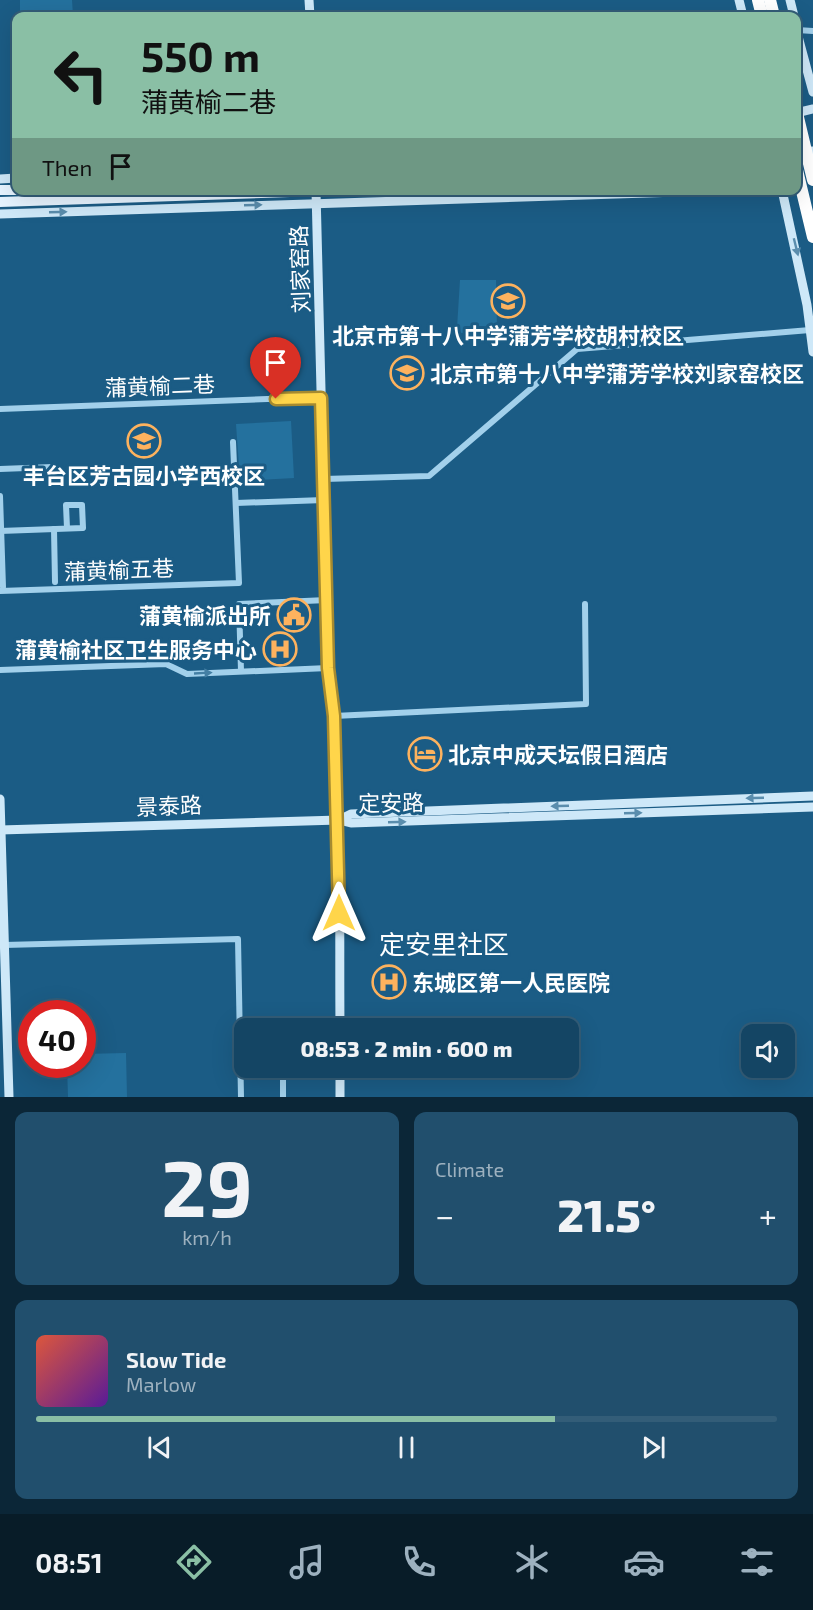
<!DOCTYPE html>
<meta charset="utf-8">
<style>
body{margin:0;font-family:"Exo 2","Noto Sans SC",sans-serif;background:#214f6d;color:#f1f3f6;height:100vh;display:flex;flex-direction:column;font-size:22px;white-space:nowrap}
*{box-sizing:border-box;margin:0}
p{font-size:20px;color:#9db1bf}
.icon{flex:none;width:33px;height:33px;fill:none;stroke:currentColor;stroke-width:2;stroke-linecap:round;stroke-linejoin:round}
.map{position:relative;height:1097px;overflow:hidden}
.details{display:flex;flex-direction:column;gap:15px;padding:15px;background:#0b2637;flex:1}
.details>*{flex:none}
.hud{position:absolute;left:12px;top:12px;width:789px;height:183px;border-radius:12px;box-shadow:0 6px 24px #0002,0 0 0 2px #335d78;background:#8abfa5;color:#111;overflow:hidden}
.buttons{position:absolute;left:741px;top:1024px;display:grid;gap:12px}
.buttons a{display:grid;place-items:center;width:54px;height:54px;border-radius:12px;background:#144564;box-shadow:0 6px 24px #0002,0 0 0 2px #335d78;font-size:30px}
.speed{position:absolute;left:18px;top:1000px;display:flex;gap:12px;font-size:30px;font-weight:700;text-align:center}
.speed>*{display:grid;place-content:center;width:78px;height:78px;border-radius:50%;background:#144564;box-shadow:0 6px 24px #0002,0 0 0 2px #335d78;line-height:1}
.speed .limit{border:9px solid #d22;background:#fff;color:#111}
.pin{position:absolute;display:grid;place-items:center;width:51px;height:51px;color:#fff;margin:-62px -26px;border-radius:50% 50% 50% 0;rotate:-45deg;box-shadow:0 0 6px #0007}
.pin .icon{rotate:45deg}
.me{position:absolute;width:66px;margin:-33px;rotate:0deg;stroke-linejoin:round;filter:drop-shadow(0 0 4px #0008)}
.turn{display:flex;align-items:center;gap:21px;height:126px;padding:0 30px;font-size:27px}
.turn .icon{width:78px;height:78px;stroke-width:2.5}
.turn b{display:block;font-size:42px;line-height:51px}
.then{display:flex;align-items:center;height:57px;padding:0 30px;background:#0003;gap:12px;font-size:22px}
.big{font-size:45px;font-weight:800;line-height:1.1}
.details .card{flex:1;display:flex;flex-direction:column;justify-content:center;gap:9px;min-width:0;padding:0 21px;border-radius:12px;background:#214f6d}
.details .dial{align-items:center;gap:0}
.dial b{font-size:78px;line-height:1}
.song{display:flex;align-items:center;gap:18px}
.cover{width:72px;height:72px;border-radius:9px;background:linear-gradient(135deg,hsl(10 70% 55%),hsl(270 70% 35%))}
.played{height:6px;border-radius:3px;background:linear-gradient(90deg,#8abfa5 70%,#335d78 70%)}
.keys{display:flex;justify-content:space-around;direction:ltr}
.heat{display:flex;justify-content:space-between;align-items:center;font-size:33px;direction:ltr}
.details .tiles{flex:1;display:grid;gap:15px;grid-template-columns:1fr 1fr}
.card:last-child{grid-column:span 2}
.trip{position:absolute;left:234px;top:1018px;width:345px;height:60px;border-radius:12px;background:#144564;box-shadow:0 6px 24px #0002,0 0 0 2px #335d78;font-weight:800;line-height:60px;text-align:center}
.dock{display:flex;height:96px;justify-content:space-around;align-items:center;background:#081c28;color:#9db1bf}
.dock .icon{width:42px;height:42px}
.dock .current{color:#8abfa5}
.dock b{font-size:27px;color:#f1f3f6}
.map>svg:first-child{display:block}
.green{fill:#24719e}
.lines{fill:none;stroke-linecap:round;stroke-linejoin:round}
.street{stroke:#a2d0eb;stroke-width:6}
.secondary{stroke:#cee8f8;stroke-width:9}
.primary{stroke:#e6f4ff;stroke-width:10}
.highway{stroke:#fff;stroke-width:12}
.oneway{fill:#5a8dad}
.oneway2{fill:#447fa4}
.route-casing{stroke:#a68a30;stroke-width:15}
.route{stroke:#ffd54a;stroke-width:10}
.labels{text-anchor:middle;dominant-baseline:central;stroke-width:6;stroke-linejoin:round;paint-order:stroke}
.street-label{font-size:22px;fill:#fff;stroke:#1b5c85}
.poi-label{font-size:22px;font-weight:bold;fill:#fff;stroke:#1b5c85;text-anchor:start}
.quarter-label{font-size:26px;fill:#fff;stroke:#1b5c85}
</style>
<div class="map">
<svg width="813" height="1097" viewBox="0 0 813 1097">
<rect width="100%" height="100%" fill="#1b5c85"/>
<g class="green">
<path d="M20,0H72L73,16H20Z"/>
<path d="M460,280H496L497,332L460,333L457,328Z"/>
<path d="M291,421L294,478L240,481L236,424Z"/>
<path d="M126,1053L127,1097H68L67,1065H82L83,1054Z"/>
</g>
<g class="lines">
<g class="street">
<path d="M797,30L813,31"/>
<path d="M0,409L321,397"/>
<path d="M0,469L53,467"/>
<path d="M324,479L429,476L577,349L810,330"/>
<path d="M0,496L3,587"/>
<path d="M236,503L324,500"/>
<path d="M54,529L55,582"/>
<path d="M0,531L83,528L82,505H66L67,528"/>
<path d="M0,591L239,583L233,442"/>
<path d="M0,670L166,664L187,674L328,668"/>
<path d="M241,671L239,604L327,600"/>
<path d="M334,716L586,704L585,604"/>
<path d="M4,945L238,939L241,1097"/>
<path d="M283,1068V1097"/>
</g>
<g class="secondary">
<path d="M309,0L310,16"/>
<path d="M739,0L743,16"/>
<path d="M790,0L794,16"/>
<path d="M796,29L813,92"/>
<path d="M796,113L813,109"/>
<path d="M796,152L813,151"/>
<path d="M0,179L16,178"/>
<path d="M782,190L807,305L813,352"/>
<path d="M316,191L328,668C343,787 339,909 340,1029"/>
<path d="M0,214L740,190"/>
<path d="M0,799L9,1097"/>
<path d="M339,820L351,814L813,796"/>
<path d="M0,830L339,820L351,823L813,807"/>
<path d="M340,1097V1068"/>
</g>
<g class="primary">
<path d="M0,190H16"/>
<path d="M0,202L347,190"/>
</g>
<g class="highway">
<path d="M758,0L762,16"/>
<path d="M770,0L774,16"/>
<path d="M796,109L813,180"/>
<path d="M796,166L813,237"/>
</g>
</g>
<defs><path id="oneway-solid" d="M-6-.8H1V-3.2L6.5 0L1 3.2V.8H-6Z" transform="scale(1.5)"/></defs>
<g class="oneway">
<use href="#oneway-solid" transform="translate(253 205) rotate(-2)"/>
<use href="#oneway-solid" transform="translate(58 212) rotate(-2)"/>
<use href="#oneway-solid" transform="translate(796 247) rotate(76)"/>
<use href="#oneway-solid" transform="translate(755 798) rotate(178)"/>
<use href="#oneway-solid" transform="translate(560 806) rotate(178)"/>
<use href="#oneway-solid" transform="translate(633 813) rotate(-2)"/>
<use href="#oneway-solid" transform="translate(397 822) rotate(-2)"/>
</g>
<use class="oneway2" href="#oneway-solid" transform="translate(203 673) rotate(-3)"/>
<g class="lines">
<g class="route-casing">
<path id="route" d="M276,399L321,398L328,668L334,716L339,913"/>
</g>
<use href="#route" class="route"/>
</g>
<defs>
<g id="school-ring" transform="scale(1.725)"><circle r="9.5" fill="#1b5c85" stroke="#fdb25e" stroke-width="1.5"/><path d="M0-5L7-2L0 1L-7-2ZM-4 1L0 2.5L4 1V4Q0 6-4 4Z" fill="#fdb25e"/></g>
<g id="civic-ring" transform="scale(1.725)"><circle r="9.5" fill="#1b5c85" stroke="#fdb25e" stroke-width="1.5"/><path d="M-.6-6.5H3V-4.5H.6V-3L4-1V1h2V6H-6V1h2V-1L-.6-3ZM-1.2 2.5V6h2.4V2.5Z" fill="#fdb25e"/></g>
<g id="hospital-ring" transform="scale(1.725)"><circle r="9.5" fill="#1b5c85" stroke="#fdb25e" stroke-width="1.5"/><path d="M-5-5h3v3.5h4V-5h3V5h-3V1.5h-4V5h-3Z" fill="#fdb25e"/></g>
<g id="hotel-ring" transform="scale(1.725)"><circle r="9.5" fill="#1b5c85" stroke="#fdb25e" stroke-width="1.5"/><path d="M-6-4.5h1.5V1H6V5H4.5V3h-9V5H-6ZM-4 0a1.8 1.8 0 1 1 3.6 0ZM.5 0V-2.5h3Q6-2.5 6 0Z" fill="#fdb25e"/></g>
</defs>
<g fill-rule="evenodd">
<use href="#school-ring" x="508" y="301"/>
<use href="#school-ring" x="407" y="373"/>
<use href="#school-ring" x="144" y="441"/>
<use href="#civic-ring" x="294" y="615"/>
<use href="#hospital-ring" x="280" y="649"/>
<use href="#hotel-ring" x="425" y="754"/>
<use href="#hospital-ring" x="389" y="982"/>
</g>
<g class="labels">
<g class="street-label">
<text transform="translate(299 269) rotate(-92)">刘家窑路</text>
<text transform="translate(160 385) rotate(-2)">蒲黄榆二巷</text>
<text transform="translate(119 569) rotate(-2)">蒲黄榆五巷</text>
<text transform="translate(391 802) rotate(-1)">定安路</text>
<text transform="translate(169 805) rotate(-2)">景泰路</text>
</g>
<g class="poi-label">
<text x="508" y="335" text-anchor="middle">北京市第十八中学蒲芳学校胡村校区</text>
<text x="430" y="373">北京市第十八中学蒲芳学校刘家窑校区</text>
<text x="144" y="475" text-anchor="middle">丰台区芳古园小学西校区</text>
<text x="271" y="615" text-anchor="end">蒲黄榆派出所</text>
<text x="257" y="649" text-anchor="end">蒲黄榆社区卫生服务中心</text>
<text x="448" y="754">北京中成天坛假日酒店</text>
<text x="412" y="982">东城区第一人民医院</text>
</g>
<g class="quarter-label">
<text x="444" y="943">定安里社区</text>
</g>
</g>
</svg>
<div class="buttons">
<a><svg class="icon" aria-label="sound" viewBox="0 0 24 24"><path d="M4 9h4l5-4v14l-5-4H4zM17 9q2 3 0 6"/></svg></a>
</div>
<div class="speed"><div class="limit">40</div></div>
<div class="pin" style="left:276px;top:399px;background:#d93025"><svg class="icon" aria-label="arrive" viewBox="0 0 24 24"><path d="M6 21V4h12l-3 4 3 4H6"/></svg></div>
<svg class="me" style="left:339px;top:913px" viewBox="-20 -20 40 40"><path d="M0-17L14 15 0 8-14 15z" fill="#ffd54a" stroke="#fff" stroke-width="4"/></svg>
<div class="trip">08:53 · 2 min · 600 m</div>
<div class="hud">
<div class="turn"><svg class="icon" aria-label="left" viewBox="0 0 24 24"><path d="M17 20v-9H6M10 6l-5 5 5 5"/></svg><div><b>550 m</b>蒲黄榆二巷</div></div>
<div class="then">Then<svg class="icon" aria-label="arrive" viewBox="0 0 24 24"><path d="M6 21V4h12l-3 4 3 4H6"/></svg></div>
</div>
</div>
<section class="details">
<div class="tiles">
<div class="card dial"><b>29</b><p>km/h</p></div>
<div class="card"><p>Climate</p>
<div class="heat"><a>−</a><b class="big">21.5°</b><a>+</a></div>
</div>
<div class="card">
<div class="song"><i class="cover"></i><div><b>Slow Tide</b><p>Marlow</p></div></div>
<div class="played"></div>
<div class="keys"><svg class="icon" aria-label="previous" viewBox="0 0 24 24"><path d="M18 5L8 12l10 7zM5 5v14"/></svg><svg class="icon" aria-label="pause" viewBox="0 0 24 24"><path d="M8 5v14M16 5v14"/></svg><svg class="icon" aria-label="next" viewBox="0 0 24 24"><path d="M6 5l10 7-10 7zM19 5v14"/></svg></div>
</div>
</div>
</section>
<nav class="dock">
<b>08:51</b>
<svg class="icon current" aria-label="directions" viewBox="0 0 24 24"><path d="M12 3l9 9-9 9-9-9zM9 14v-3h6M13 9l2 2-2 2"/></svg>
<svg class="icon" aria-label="music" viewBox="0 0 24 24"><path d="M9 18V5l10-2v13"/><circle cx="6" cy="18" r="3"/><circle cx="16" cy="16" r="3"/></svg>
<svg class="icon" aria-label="phone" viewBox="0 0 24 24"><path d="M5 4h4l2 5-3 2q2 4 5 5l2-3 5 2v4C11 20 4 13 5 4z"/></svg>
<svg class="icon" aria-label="climate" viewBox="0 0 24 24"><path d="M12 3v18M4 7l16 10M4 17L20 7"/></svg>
<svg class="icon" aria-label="car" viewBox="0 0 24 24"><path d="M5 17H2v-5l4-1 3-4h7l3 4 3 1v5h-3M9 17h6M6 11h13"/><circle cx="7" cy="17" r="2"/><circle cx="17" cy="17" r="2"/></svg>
<svg class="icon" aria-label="filters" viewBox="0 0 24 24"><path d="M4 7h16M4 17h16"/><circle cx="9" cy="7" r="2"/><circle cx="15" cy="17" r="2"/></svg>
</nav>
